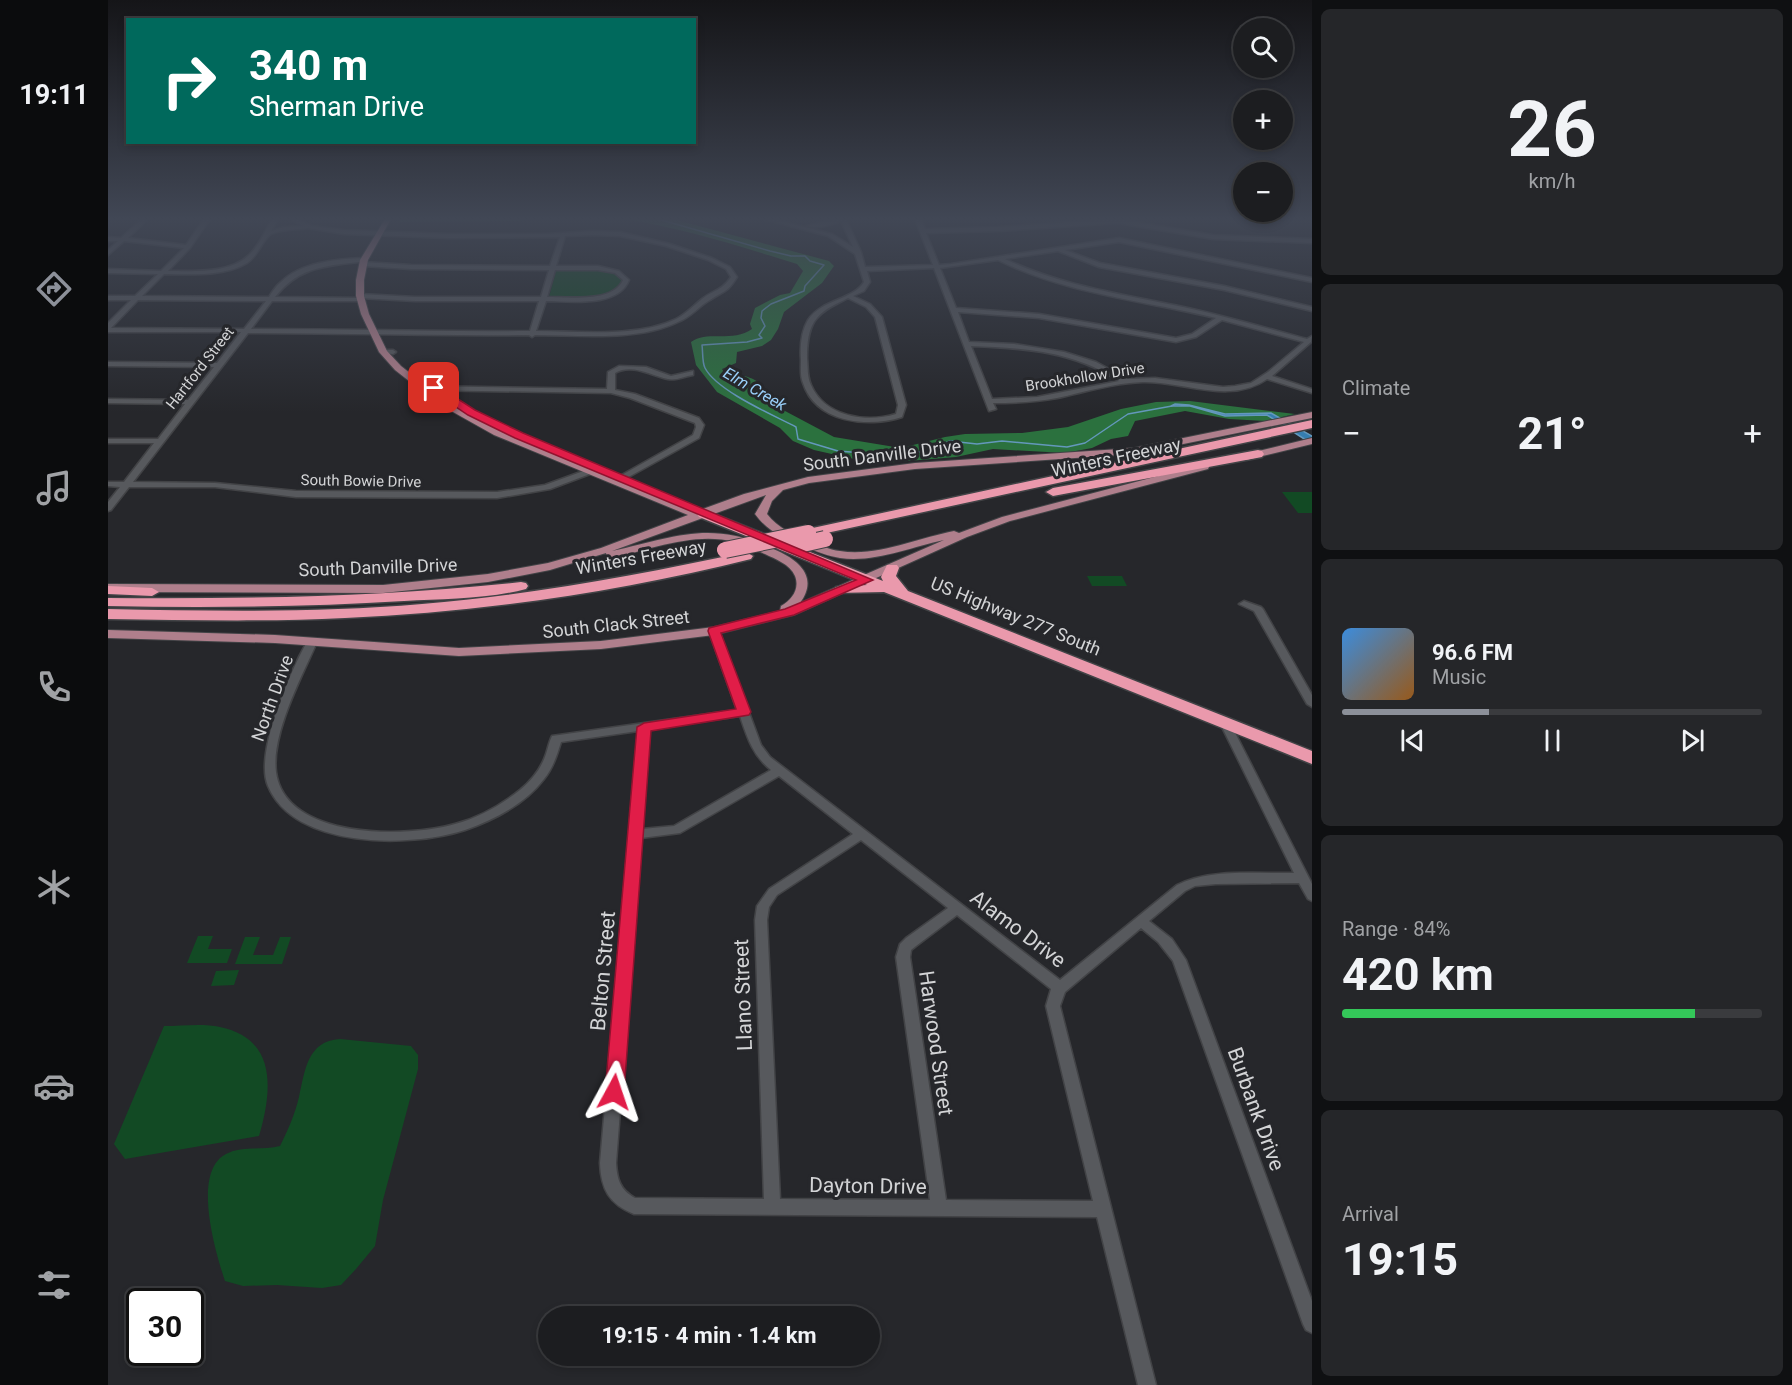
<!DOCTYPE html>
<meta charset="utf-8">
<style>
body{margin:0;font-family:Roboto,sans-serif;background:#252629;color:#f1f3f6;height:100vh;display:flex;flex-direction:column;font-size:22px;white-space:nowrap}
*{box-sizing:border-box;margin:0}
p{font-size:20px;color:#a0a2a5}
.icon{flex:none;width:33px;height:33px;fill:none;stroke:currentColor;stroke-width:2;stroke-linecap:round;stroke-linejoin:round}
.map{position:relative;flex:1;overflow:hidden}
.details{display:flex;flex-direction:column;gap:9px;padding:9px;background:#0f1012;width:480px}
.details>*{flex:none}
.banner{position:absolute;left:18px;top:18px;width:570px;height:126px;border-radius:0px;box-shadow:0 3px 9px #0003,0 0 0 2px #3a3b3e;background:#00695c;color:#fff;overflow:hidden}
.controls{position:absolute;left:1125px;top:18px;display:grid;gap:12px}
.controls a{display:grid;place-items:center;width:60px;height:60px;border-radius:50%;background:#1c1d20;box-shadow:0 3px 9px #0003,0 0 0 2px #3a3b3e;font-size:30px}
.speed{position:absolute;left:18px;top:1288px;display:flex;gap:12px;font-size:30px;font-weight:700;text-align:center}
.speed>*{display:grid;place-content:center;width:78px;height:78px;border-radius:50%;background:#1c1d20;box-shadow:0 3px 9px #0003,0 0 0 2px #3a3b3e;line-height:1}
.speed .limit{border:3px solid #111;border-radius:9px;background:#fff;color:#111}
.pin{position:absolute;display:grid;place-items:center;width:51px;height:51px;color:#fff;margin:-26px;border-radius:12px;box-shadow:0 3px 9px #0006}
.me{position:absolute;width:66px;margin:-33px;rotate:5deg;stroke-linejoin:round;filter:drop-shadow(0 0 4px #0008)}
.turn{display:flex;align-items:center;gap:21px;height:126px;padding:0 24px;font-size:27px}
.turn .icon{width:78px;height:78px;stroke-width:2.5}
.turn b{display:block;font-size:42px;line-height:51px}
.big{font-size:45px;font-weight:700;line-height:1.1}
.details .widget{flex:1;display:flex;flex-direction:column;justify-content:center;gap:9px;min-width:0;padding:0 21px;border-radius:9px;background:#252629}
.details .dial{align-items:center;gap:0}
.dial b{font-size:78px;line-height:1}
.song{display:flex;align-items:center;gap:18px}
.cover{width:72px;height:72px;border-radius:9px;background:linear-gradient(135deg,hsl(210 70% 55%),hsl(30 70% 35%))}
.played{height:6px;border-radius:3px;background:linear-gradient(90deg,#8c9099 35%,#3a3b3e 35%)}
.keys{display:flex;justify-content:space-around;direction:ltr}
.heat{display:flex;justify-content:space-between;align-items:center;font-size:33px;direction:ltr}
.charge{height:9px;border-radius:4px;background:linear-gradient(90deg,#34c759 84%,#3a3b3e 0)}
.trip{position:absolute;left:430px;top:1306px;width:342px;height:60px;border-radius:30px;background:#1c1d20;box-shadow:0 3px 9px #0003,0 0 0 2px #3a3b3e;font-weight:700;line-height:60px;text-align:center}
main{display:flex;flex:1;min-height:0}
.tabs{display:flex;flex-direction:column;width:108px;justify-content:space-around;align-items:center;background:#0b0c0d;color:#a0a2a5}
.tabs .icon{width:42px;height:42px}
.tabs .active{color:#8c9099}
.tabs b{font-size:27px;color:#f1f3f6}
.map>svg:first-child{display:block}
.green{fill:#124a24}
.forest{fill:#2b713e}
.water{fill:#357eb1;stroke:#6498bc;stroke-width:1.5}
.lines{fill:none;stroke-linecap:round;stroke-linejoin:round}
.stream{stroke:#6498bc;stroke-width:1.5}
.minor-casing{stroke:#424346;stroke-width:3}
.major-casing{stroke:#424346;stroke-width:2}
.highway-casing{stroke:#424346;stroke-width:3}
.minor{fill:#57595d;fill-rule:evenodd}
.major{fill:#af7f8c;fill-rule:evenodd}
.highway{fill:#ea99ac;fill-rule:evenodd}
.highway-bridge-casing{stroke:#424346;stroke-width:18;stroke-linecap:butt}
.highway-bridge{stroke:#ea99ac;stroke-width:16}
.route{fill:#e11d48;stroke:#92132f;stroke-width:1.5}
.labels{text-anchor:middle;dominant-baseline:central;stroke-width:6;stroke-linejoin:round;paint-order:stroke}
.far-street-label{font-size:15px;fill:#d3d4d6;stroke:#26272b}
.far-water-label{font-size:16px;font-style:italic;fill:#9ad0fa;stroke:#26272b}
.street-label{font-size:18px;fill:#d3d4d6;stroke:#26272b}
.near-street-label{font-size:21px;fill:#d3d4d6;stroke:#26272b}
</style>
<main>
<nav class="tabs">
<b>19:11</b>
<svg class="icon active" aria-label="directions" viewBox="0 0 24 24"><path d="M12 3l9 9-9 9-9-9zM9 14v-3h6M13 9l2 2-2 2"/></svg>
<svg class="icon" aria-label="music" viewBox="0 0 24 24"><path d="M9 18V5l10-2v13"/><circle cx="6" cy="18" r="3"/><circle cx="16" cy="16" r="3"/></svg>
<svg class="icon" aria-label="phone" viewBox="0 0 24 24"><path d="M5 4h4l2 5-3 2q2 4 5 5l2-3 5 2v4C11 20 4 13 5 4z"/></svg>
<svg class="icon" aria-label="climate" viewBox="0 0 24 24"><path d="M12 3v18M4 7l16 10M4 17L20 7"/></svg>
<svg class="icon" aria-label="car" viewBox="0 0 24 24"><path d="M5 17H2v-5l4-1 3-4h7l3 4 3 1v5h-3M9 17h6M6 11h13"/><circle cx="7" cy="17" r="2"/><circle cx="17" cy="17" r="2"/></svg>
<svg class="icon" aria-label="filters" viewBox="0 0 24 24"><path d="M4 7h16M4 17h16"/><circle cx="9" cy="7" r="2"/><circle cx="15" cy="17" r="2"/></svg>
</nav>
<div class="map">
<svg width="1204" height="1385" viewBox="0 0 1204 1385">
<rect width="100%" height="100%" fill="#26272b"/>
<g class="green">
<path d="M449,268C469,268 494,266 512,276L514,284C494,301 466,298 441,297Z"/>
<path d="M1174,492H1204V513H1190Z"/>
<path d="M979,576H1014L1019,586H984Z"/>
<path d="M90,936H105L100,949H124L119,963H79Z"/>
<path d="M137,937H152L145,955H165L172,937H183L174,964H127Z"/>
<path d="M131,970L126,985L103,986L108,971Z"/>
<path d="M56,1026C74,1026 95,1023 112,1027C170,1039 164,1092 151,1136L17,1159L6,1144Z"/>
<path d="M232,1039L303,1046L310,1055V1069L275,1200L267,1246L248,1269L233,1285L214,1288L169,1285L135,1286L117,1281C108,1254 83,1172 118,1154C134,1145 155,1151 172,1146C180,1130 187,1114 191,1097C197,1071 199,1041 232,1039Z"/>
</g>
<g class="forest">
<path d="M292,219H426L410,221L291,222Z"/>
<path d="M516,219H565L721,261L726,266L714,283L676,312L670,329L663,340L654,346L629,352L628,363L614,369L617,374C628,375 646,375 654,386C658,392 657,397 662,403L726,437L793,448L837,437L857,434L914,433L960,427L1013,409L1048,402L1082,401L1187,414L1157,421L1121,419L1077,411L1027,421L1020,436L1003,439L984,448L957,453L885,449L848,457L776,463L746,459L706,450L685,441L672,428L609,392L588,365L583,342C599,330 625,343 644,329L642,324L647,308L672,295L682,293L695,271L689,264C631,246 575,228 516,219Z"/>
</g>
<path class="water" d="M1067,404L1081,405L1117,414L1163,413L1204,436V444L1159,415L1117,416L1082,406H1063Z"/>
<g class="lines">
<path class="stream" d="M550,219L662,251L683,256H697L702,261L716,265L697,286L696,291L663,304L654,311L653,318L657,326L651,335L654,338L639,342L594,345C595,352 594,362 597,368C609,391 665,415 688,427L690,439L730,451L781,455L820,451L842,441L869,444L894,441L959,447L977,443L1020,414L1064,406"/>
<g class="minor-casing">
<g id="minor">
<path d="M34,219H40L20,238L78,245L96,219H102L82,248L60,271C85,271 123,274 142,254C152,244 157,231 164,219H170L163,231L176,227L195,226L182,219H189L204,226L236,230L341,234H439L484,231L512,232L562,244L604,258L622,267L629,277C619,293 617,290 602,300C591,306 584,316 572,321C531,342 472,335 427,335L424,337L421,335C327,336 234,333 140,333L25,482L107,483L188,491L389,492L437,485L481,469L503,471L507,473L506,475L482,474L442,489L389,498L188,497L107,487H21L3,510L0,511V502L12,487L0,486V482H16L46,443H0V439H50L77,404L0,403V399L80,400L106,367L0,366V362L109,363L133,332H0V323L23,300H0V296H27L50,274L0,273V269L53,271L76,248L16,241L0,255V250L10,241H0V237L13,238ZM200,228L236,234L341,238L452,237L442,266L303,265L255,262L252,264L255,266L303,269L441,270L433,297H307L252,294L249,296L252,298L307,301H431L422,331C329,332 236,329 143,329L164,301H255V299L253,298L167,297C192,265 221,266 258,261V259L256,258C229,259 193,262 173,282C168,286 164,292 161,297L34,296L56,274C82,274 116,277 139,263C150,256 155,239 163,234C174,229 188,230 200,228ZM484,235L512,236L558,246L600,260L618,269L623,277C614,291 605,290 594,299C585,306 578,314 568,319C528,338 471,331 428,331L438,301C462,301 510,308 521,280L511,271L490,266H448L457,236ZM447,270H490L507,273L515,280C505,303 460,297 439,297ZM30,300L158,301L136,329L3,328Z"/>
<path d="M656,219H665L724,234L745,247L733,221C723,225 710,229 699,226C707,223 729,219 738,219L753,252L757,267L825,265L807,219H813L817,229L890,227L1010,219L1105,235L1204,239V243L1105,239L1010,223L890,231L818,233L831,265L843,264L1011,238L1204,278V282L1011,242L957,250L992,263L1116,286L1204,307V311L1116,290L991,267L950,251L897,259C954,286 1014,294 1075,307C1117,316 1158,328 1199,339L1204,336L1203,342L1164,376L1204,389V393L1159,379C1122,405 1075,381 1035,382C1006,383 977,392 949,398C928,402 907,403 885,403L888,409L881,411L826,268L759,271L762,282L756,291L745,296L762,304L774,317L798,405L794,417C760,428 708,423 695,383C692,376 693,368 693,360C692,347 693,332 700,320C714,299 745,300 756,282L747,254L720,236ZM890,260C959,294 1034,300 1108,318L1084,334L1068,338L931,314L848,308L832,268ZM740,298L758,307L767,317L790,405L788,414C758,423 717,417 703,385C699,377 700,367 699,358C699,344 700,328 709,318C717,308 729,304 740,298ZM850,312L931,318L1068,342L1088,337L1114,320L1196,342L1160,372L1143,383L1127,386L1115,387L1047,378L1019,379L988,362L956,352L906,344L861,342ZM863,346C916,348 965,351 1011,381L929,397L884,399Z"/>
<path d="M275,350H285L288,352L285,354L273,353V351Z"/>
<path d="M511,366L538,367L563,376L585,371V375C577,376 568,381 560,379C544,376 524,363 507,373V390L527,394L591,418L596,425L591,438L515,480H512V476L585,435L588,427L587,423L522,398L503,393L314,390L310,388L314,386L499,389L500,372Z"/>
<path d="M1136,601L1153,607L1155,609L1204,695V707L1199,704L1146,611L1131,604Z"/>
<path d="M606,628L611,631L653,745L662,757L952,980L1069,885C1102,868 1149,874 1186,873L1112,723L1117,719L1121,721L1204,884V901L1200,899L1191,883L1108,884L1087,886L1077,891L1041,921L1064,939L1078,960L1204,1301V1333L1198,1330L1195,1324L1065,961L1050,942L1033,928L957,992L952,1006L1048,1385H1030L989,1217L526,1214C501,1204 493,1189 492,1163L530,731L453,742C449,755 445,768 436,779C417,804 386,820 357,830C302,848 186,849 160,786C146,753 183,670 200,640L204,639L209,642C194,676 163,734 168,772C177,840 299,838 347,824C370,818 393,805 412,790C424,780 433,769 438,754C440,748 441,742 444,736L629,710L601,631ZM632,716C639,737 645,756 663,770L566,826L534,829L541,729ZM671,776L745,834L661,889L649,906L647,920L656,1199L527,1198C512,1190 509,1179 508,1163L533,838L572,833ZM753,840L840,908L798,938L792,944L788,957L822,1200L672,1199L659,920L661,907L669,895ZM849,915L943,989L938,1006L985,1201L838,1200L802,957L803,950L808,946Z"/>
</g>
</g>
<g class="major-casing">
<g id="major">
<path d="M277,219H283L260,260L256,280V296L261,314L279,351L293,366L335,399L394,431L583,509L592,510L636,494L700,477L807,463L1026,448L1204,412V418L1026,454L807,469L701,483L675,490L664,501L659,514C670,528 685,535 701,541C711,544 721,550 732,551C769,557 810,538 846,531L851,533L894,517L1096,464L1101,467L1100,469L902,521L859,537L686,615L606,635L493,649L351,656L167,643L0,638V630L167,635L351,648L493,641L606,627L672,611L673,606C684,600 692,589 687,576C682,564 667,559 657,554C647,550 637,544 627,542C586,531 542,550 503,558L499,557L498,553L442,570L380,582L275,593L0,592V584L275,585L380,574L440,563L493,548L580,515L386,435L329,403L287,370L271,352L253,314L248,296V280L252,260ZM658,495L647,514C660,532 677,539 697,547C708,551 719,556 732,558C766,563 803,547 836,540L692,603C701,591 703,578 692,566C684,557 672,552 661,547C601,520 564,538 504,551Z"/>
<path d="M1204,438V444L1138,460L1133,457L1134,455Z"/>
</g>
</g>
<g class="highway-casing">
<g id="highway">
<path d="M1204,420V428L700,537L693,533L700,529Z"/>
<path d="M1150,450L1154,451L1156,454L1154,457L945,496L938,492L945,488Z"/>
<path d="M596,510L775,581L773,577L779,565H789L791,568L788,576L800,591L1204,751V764L776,592L728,593L726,590L728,587L759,585L591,517L589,514Z"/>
<path d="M638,552L645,556L643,559C511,592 373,612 237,618C158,622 79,620 0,619V609C105,611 210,613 314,604C423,595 531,575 638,552Z"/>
<path d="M413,582L418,583L420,586L418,589C380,599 336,599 296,601C197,607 99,608 0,606V598C138,599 275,597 413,582Z"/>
<path d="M0,586L44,588L51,592L44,596L0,594Z"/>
</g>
</g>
<use href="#minor" class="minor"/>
<use href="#major" class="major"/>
<use href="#highway" class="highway"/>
<g class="highway-bridge-casing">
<g id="highway-bridge">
<path d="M686,546L717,539"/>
<path d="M617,550L700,533"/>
</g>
</g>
<use href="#highway-bridge" class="highway-bridge"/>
</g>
<linearGradient id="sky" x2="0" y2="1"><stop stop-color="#151518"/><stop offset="0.53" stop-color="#414755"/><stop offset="1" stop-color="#414755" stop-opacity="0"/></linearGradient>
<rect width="1204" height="413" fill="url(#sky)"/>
<path class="route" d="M323,386H330L367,410L415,433L765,580L686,615L613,633L643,712L641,715L543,731L516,1092L513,1098L506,1101L499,1098L497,1092L529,727L536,723L628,709L600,631L601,628L677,609L748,580L407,438L360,415L323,390Z"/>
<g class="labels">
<g class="far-street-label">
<text transform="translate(92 368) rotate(-52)">Hartford Street</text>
<text transform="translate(977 377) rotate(-9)">Brookhollow Drive</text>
<text transform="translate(253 481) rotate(1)">South Bowie Drive</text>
</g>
<g class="far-water-label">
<text transform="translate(647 389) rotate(30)">Elm Creek</text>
</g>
<g class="street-label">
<text transform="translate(774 455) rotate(-7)">South Danville Drive</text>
<text transform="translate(1008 457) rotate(-12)">Winters Freeway</text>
<text transform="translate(533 557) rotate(-10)">Winters Freeway</text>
<text transform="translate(270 567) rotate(-2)">South Danville Drive</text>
<text transform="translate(908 616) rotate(22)">US Highway 277 South</text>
<text transform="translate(508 624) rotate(-6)">South Clack Street</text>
<text transform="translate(164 698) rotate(-70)">North Drive</text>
</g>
<g class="near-street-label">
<text transform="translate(910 929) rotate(37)">Alamo Drive</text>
<text transform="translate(495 971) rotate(-85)">Belton Street</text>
<text transform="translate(635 995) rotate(-92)">Llano Street</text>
<text transform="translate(828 1043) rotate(82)">Harwood Street</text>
<text transform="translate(1148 1109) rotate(70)">Burbank Drive</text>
<text transform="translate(760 1186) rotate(1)">Dayton Drive</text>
</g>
</g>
</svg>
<div class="controls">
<a><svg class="icon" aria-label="search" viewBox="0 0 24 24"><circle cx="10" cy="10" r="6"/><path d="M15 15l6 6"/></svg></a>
<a>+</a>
<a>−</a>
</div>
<div class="speed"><div class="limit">30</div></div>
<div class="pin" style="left:326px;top:388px;background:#d93025"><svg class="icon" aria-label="arrive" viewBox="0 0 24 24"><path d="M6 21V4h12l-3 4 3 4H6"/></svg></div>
<svg class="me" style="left:506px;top:1092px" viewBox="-20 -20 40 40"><path d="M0-17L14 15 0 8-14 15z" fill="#e11d48" stroke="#fff" stroke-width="4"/></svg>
<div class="trip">19:15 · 4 min · 1.4 km</div>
<div class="banner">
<div class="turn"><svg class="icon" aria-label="right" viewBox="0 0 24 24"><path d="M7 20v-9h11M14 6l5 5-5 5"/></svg><div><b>340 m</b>Sherman Drive</div></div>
</div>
</div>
<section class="details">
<div class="widget dial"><b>26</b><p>km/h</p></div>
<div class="widget"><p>Climate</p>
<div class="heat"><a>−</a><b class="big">21°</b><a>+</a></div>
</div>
<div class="widget">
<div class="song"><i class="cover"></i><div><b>96.6 FM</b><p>Music</p></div></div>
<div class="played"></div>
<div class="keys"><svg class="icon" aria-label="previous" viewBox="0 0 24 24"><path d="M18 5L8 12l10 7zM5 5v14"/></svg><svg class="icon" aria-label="pause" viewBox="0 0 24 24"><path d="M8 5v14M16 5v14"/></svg><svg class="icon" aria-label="next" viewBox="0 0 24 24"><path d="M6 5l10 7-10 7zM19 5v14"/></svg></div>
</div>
<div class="widget"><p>Range · 84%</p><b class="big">420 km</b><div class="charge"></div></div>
<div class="widget"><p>Arrival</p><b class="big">19:15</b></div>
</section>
</main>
